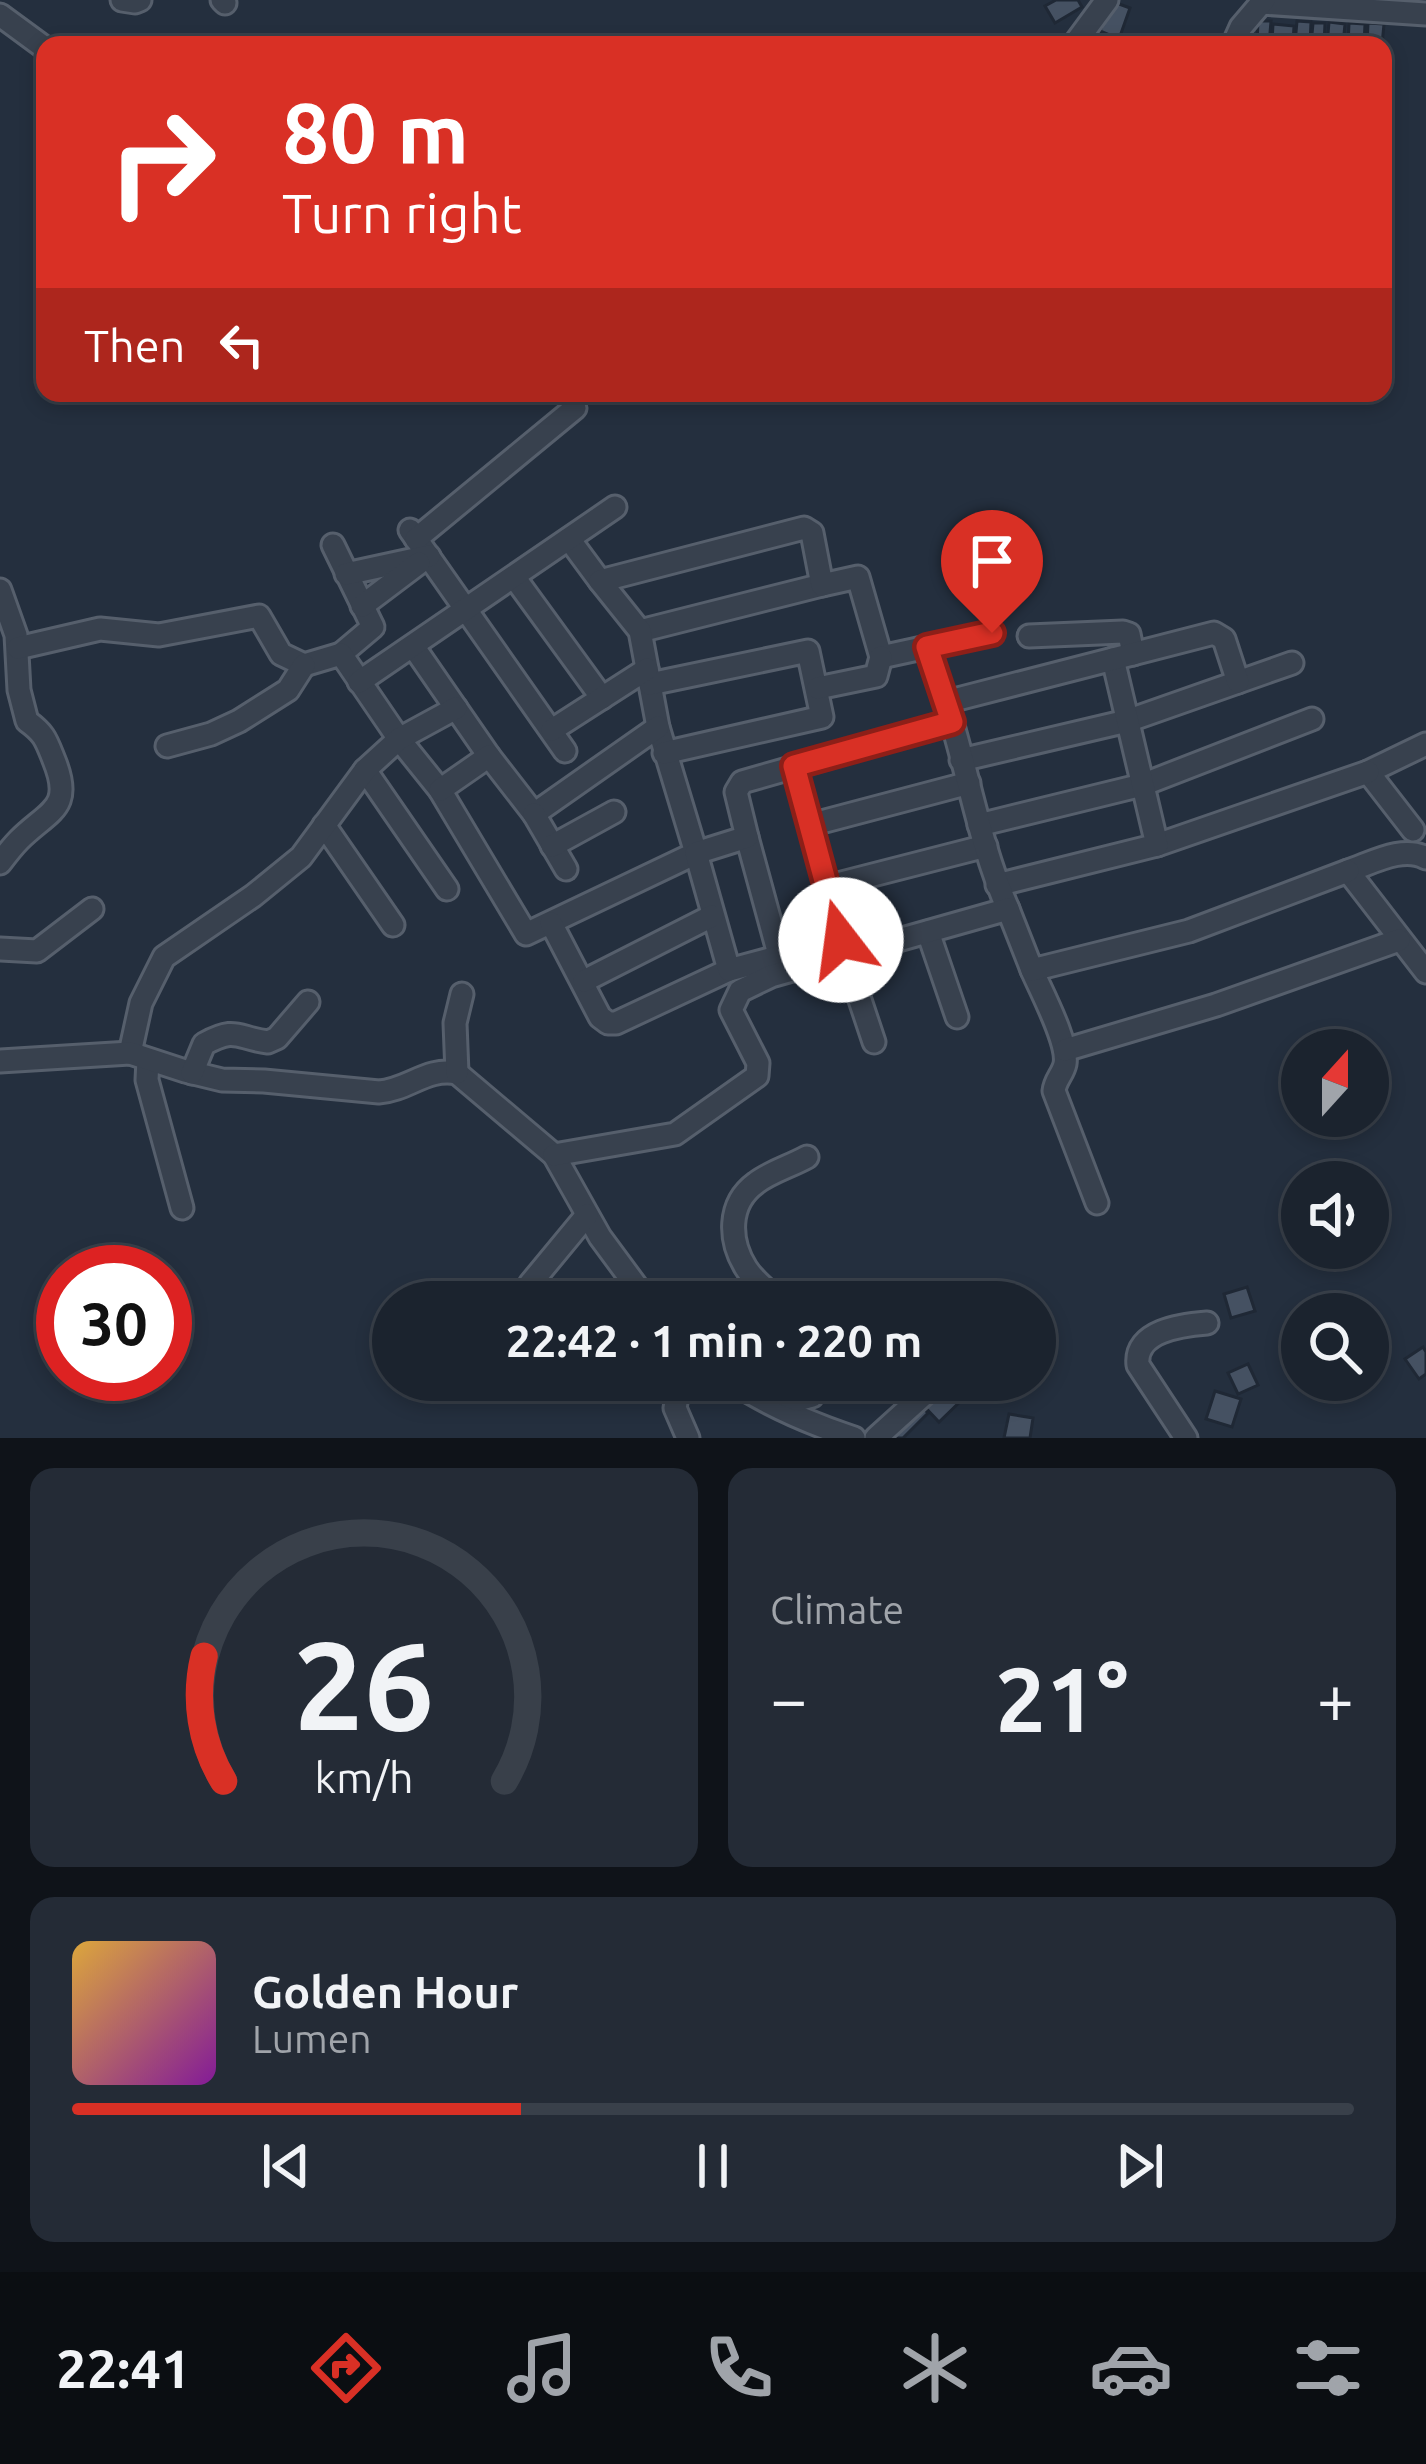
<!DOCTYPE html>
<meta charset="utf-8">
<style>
body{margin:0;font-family:Ubuntu,sans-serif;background:#242b36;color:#f1f3f6;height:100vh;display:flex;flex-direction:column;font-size:45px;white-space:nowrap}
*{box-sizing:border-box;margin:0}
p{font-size:39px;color:#a0a4aa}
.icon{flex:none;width:66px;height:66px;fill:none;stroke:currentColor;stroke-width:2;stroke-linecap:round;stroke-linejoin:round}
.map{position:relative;height:1438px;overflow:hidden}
.panel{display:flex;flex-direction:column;gap:30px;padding:30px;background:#0f1319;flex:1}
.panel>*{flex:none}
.top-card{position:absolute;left:36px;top:36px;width:1356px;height:366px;border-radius:24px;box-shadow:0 6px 18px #0003,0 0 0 3px #39404a;background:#d93025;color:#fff;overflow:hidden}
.needle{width:78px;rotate:21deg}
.controls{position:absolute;left:1281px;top:1029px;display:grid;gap:24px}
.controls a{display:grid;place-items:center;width:108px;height:108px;border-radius:50%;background:#1b232e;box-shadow:0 6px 18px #0003,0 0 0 3px #39404a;font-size:60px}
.speed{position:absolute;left:36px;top:1245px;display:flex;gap:24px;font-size:60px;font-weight:700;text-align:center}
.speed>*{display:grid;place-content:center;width:156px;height:156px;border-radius:50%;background:#1b232e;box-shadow:0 6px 18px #0003,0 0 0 3px #39404a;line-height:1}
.speed .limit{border:18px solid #d22;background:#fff;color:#111}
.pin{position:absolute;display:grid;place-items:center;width:102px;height:102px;color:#fff;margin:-123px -51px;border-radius:50% 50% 50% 0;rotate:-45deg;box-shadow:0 0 12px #0007}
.pin .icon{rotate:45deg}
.me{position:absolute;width:132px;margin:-66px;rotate:345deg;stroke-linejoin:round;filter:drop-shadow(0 0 9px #0008)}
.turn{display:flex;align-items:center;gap:42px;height:252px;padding:0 48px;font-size:54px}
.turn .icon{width:156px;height:156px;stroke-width:2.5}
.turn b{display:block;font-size:84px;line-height:102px}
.then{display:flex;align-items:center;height:114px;padding:0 48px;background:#0003;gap:24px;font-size:45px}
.big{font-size:90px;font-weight:700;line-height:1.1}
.panel .tile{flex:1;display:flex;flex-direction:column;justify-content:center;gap:18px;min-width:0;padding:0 42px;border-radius:24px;background:#242b36}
.panel .dial{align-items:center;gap:0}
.dial svg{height:312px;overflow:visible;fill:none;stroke:#39404a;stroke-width:7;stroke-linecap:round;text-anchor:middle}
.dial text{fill:#f1f3f6;stroke:none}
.song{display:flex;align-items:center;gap:36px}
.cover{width:144px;height:144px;border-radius:18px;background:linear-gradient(135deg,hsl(40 70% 55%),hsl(290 70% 35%))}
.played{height:12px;border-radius:6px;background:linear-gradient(90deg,#d93025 35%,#39404a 35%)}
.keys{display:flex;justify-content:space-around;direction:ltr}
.heat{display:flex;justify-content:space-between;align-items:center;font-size:66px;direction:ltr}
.panel .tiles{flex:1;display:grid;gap:30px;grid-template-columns:1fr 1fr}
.tile:last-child{grid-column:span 2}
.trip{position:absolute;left:372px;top:1281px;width:684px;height:120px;border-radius:60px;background:#1b232e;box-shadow:0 6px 18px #0003,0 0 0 3px #39404a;font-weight:700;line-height:120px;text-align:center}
.tab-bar{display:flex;height:192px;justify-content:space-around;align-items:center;background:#0b0e12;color:#a0a4aa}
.tab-bar .icon{width:84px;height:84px}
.tab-bar .on{color:#d93025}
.tab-bar b{font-size:54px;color:#f1f3f6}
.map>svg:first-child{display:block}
.building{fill:#455162;stroke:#1f2835;stroke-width:3}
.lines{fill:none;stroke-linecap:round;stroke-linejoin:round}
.minor-casing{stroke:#565f6c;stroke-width:27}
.minor{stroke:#38414e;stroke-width:21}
.route-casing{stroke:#8d1f18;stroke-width:30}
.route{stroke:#d93025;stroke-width:21}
</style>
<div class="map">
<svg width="1426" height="1438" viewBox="0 0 1426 1438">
<rect width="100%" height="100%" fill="#242f3e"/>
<g class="building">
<path d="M1056,0H1078L1082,7L1055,23L1045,6Z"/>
<path d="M1111,1L1130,8L1119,39L1100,31Z"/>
<path d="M1258,21H1271L1269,45L1257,44Z"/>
<path d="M1297,21L1311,22L1310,44L1295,43Z"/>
<path d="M1329,22L1345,24L1343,45H1327Z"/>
<path d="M1313,23H1325L1324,45H1311Z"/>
<path d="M1349,23L1365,24L1364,45H1348Z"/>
<path d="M1368,23L1384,24L1382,45H1367Z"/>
<path d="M1273,24L1294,26L1293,43L1272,42Z"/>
<path d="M1247,1287L1255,1311L1231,1318L1224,1294Z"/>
<path d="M1423,1347L1426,1352V1374L1419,1379L1405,1359Z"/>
<path d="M1041,1351L1052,1365L1035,1378V1356Z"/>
<path d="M1248,1364L1258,1385L1238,1394L1228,1373Z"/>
<path d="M949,1380H958L970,1392L939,1422L923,1405Z"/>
<path d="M1215,1391L1241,1399L1232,1427L1206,1419Z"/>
<path d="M918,1403L928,1413L903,1438H887Z"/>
<path d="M1009,1414L1033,1418L1030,1438H1004Z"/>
</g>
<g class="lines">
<g class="minor-casing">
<g id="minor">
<path d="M122,0L135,2L140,0"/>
<path d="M222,0L225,3"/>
<path d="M1261,3L1426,14"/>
<path d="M0,15L45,48"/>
<path d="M1076,42L1107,0"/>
<path d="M1233,45L1241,27L1264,0"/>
<path d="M410,530L565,751"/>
<path d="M416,539L575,408"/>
<path d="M569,539L600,581"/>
<path d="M333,545L373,627L341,654"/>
<path d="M346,574L429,556"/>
<path d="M514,577L602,698"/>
<path d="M0,590L16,635L19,690L27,721C45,734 46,740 54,760C74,809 49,810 19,840C12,847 6,855 0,863"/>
<path d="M362,606L419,563"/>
<path d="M640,631L822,585"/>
<path d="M1029,636L1123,632L1129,634L1133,654"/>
<path d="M413,646L489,756"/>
<path d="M927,647L991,633"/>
<path d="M18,648L100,629L159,635L259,616L281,654L304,665L341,654L399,739L440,790L526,934L696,853L658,727L640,631L600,581L804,528L812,533L822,585L858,577L881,657L927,647L946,702"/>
<path d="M359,682L615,507"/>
<path d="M650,684L808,651L822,717L664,753"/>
<path d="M818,688L876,676L881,657"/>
<path d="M552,730L647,669"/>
<path d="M167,746L211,734L239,721L288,690L304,665"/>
<path d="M961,760L1127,721L1292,663"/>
<path d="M794,766L840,940L874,1042"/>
<path d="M365,770L447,889"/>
<path d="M440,790L489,756L534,814L658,727"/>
<path d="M534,814L566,869"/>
<path d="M324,825L393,925"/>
<path d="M810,825L969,783"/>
<path d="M979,825L1142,785L1312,719"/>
<path d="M1413,830L1368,772L1426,744"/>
<path d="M747,837L780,958"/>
<path d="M1157,845L1368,772"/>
<path d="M552,846L614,812"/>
<path d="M1426,858C1403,845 1372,863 1348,871L1426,972"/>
<path d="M997,885L1157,845L1113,659"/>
<path d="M826,887L986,846"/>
<path d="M1008,909C979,843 968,771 946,702L1214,633L1224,639L1238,682"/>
<path d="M551,923L600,1017L608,1023H616L729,970"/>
<path d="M928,932L957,1017"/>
<path d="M840,940L729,970L696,853L747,837L736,792L742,782L952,722"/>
<path d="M0,949L37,951L92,909"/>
<path d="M1032,970C1041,991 1069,1043 1065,1064C1063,1074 1055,1080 1054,1091L1097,1203"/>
<path d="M584,981L712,916"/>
<path d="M1065,1050L1216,1005L1399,940"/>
<path d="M130,1053L141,1003L164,957L253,896L301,857L365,770L399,739L456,708"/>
<path d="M148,1060L147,1080L182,1208"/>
<path d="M0,1061L130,1053L185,1071L222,1080L264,1081L379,1092C408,1090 427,1067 457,1073L554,1155L600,1237L648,1302"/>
<path d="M192,1073L204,1044C237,1026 236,1038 268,1042L277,1038L308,1002"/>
<path d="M457,1073L455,1023L462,994"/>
<path d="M554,1155L675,1134L757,1076L758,1063L731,1010L740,991L771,976L1008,909L1032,970L1189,931L1348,871"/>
<path d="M527,1302L530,1284L587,1215"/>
<path d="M780,1302C768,1291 754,1281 746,1268C729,1241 727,1204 756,1183C770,1172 791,1166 807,1157"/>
<path d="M680,1380L675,1408L688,1438"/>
<path d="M730,1380C769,1406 809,1423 854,1438"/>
<path d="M763,1386L797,1400L812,1396L823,1380"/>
<path d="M876,1438L940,1380"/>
<path d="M1186,1438L1138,1365C1134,1331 1181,1325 1207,1323"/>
</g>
</g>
<use href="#minor" class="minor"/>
</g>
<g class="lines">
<g class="route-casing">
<path id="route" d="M841,940L794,766L952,722L927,647L992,633"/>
</g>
<use href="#route" class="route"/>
</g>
</svg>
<div class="controls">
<a><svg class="needle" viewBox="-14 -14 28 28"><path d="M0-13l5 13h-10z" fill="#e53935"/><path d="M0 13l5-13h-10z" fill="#a0a4aa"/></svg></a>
<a><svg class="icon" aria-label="sound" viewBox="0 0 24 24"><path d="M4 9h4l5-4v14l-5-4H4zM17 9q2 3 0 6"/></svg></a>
<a><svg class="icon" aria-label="search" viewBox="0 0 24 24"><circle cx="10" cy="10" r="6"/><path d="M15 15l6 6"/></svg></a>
</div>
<div class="speed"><div class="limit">30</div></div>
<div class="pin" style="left:992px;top:633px;background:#d93025"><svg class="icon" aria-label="arrive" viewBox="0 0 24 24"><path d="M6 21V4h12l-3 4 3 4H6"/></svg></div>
<svg class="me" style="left:841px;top:940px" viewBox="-20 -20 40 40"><circle r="19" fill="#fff"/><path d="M0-13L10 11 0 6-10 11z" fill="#d93025"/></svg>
<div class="trip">22:42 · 1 min · 220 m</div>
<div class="top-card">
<div class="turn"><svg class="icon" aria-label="right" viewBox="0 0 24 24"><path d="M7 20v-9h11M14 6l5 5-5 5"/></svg><div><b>80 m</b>Turn right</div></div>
<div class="then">Then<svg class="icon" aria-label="left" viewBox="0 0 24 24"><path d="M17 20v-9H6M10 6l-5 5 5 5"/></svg></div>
</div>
</div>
<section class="panel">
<div class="tiles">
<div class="tile dial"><svg viewBox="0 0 100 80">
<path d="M14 69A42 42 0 1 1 86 69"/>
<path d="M14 69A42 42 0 0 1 9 37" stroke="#d93025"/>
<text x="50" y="56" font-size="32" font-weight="700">26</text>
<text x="50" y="72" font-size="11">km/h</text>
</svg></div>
<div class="tile"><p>Climate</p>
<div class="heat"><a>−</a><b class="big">21°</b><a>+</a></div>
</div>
<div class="tile">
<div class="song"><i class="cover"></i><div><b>Golden Hour</b><p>Lumen</p></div></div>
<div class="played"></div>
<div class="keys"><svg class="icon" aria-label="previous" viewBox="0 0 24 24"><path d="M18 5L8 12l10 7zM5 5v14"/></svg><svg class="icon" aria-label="pause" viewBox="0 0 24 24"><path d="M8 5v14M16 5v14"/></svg><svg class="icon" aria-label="next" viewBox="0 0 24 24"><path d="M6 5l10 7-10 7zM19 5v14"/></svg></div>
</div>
</div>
</section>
<nav class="tab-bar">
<b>22:41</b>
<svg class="icon on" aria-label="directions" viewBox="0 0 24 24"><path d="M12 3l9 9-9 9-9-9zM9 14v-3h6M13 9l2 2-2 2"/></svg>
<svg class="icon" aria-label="music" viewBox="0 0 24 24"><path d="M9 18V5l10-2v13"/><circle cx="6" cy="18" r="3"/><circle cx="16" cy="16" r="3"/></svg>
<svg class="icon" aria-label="phone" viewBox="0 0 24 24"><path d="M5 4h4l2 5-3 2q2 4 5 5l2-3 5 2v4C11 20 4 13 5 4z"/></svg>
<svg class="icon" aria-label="climate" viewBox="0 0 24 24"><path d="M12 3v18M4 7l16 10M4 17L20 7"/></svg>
<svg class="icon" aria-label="car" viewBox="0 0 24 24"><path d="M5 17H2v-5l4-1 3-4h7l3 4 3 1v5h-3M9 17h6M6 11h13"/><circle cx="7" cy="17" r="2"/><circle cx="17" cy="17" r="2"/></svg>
<svg class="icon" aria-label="filters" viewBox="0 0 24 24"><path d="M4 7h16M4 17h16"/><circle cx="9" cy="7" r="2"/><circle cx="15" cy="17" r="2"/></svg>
</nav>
